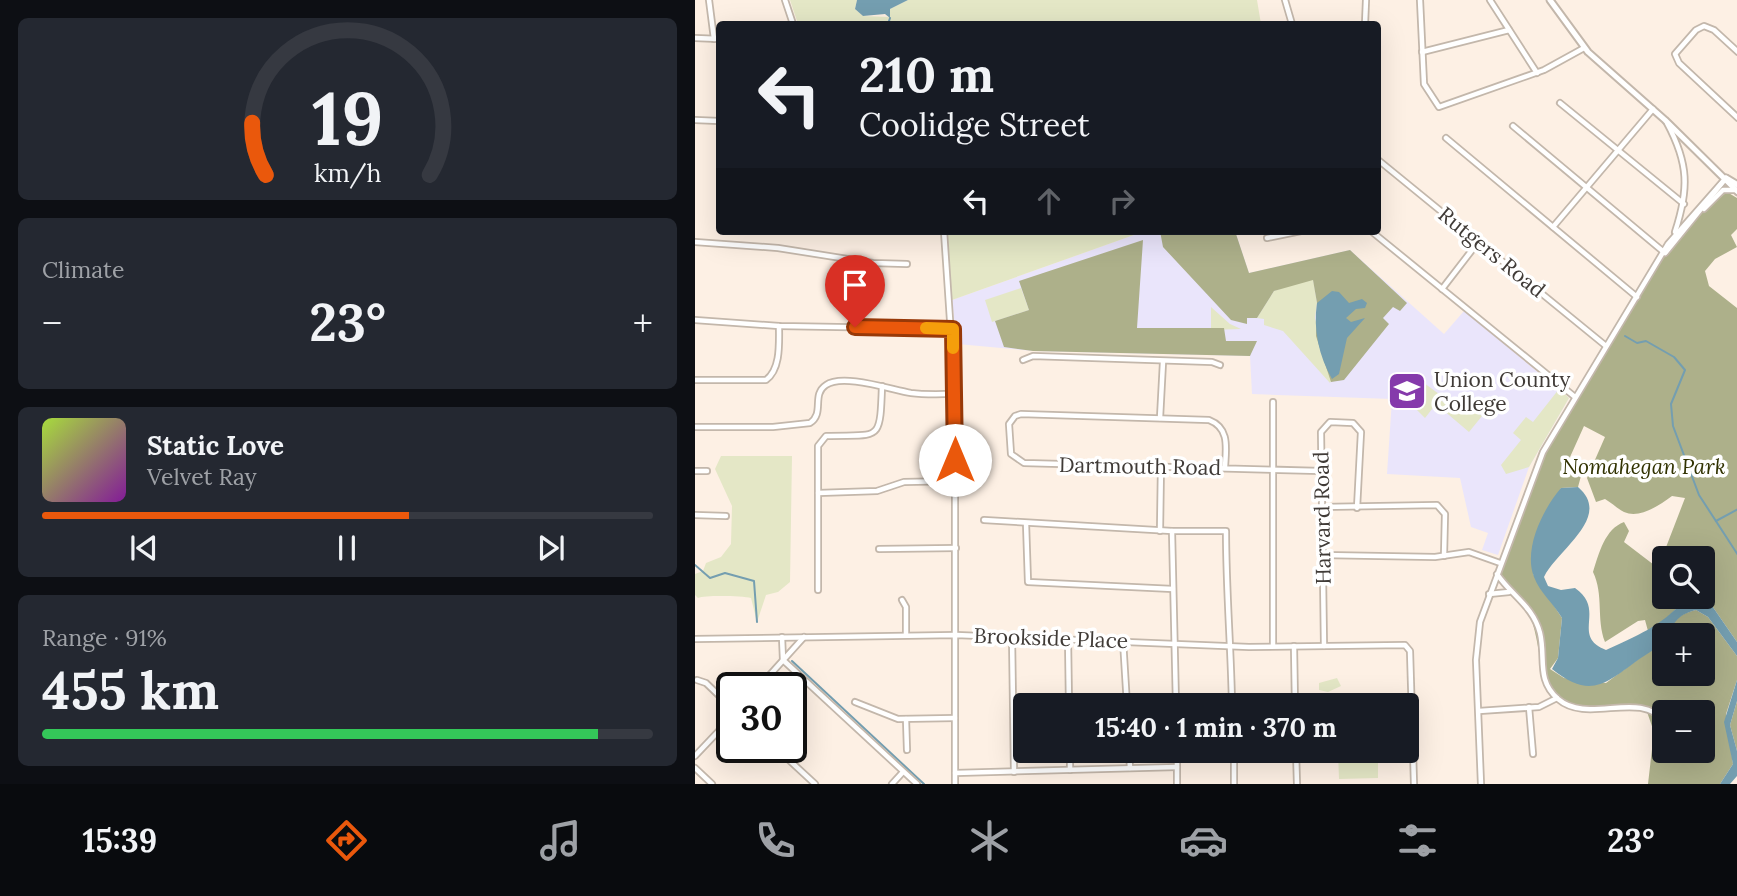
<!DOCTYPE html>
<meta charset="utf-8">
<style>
body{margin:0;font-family:Lora,serif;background:#242831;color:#f1f3f6;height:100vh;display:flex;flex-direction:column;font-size:26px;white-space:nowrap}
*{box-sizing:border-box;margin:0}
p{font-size:23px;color:#9ea1a6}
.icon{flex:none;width:38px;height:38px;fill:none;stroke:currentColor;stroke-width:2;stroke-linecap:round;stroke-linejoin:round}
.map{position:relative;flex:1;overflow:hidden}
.panel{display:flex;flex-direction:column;gap:18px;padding:18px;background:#0d0f14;width:695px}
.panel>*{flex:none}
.top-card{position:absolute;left:21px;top:21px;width:665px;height:214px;border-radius:7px;box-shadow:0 7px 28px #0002;background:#171b24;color:#f1f3f6;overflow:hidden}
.buttons{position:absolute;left:957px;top:546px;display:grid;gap:14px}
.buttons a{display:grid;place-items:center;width:63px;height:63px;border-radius:7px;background:#171b24;box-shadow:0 7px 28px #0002;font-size:35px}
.speed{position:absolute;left:21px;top:672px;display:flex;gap:14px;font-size:35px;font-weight:700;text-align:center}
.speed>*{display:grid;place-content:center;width:91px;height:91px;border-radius:50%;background:#171b24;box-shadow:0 7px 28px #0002;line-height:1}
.speed .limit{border:4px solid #111;border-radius:10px;background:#fff;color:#111}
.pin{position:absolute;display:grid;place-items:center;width:60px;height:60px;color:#fff;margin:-72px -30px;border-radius:50% 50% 50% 0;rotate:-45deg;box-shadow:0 0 7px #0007}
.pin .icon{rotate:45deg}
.me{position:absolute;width:77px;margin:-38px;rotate:0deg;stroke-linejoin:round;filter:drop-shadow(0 0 5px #0008)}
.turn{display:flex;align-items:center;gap:24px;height:147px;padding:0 28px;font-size:32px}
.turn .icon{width:91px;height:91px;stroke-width:2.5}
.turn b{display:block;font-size:49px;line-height:60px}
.lanes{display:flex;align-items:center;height:66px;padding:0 28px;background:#0003;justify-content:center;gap:35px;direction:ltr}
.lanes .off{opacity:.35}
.big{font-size:52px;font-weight:700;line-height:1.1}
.panel .tile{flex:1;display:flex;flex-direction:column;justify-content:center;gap:10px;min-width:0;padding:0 24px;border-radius:10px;background:#242831}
.panel .dial{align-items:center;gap:0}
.dial svg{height:182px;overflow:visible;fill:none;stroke:#363941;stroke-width:7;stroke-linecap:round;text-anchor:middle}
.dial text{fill:#f1f3f6;stroke:none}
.song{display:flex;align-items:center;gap:21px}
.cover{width:84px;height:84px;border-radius:10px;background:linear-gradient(135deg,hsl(80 70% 55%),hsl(290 70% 35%))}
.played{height:7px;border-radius:4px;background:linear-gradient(90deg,#ea580c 60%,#363941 60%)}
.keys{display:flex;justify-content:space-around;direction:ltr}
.heat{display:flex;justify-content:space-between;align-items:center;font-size:38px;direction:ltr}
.charge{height:10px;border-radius:5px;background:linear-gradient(90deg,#34c759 91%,#363941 0)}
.trip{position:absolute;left:318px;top:693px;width:406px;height:70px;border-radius:7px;background:#171b24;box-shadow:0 7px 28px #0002;font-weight:700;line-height:70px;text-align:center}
.menu{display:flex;height:112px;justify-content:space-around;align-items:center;background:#090b0e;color:#9ea1a6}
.menu .icon{width:49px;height:49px}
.menu .on{color:#ea580c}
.menu b{font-size:32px;color:#f1f3f6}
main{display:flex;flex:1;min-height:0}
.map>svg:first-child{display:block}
.education{fill:#eae5fb}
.green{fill:#e4e7c6}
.forest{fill:#adb08a;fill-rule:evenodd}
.water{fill:#749eb0}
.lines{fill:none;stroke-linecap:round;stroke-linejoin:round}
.stream{stroke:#749eb0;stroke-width:2}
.minor-casing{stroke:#c3b7ab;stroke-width:8}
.major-casing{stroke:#c3b7ab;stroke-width:9}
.minor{stroke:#fff;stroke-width:4.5}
.major{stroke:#fff;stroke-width:5}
.route-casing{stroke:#983908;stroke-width:18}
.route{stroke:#ea580c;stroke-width:12}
.slow{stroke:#f59e0b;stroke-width:12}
.labels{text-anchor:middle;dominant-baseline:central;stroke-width:7;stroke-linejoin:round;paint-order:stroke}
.street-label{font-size:21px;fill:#403b37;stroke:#fff}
.poi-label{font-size:21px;fill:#403b37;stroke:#fff;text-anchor:start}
.park-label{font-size:21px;font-style:italic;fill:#313201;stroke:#fff}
</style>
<main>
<section class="panel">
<div class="tile dial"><svg viewBox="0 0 100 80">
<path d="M14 69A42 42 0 1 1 86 69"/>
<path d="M14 69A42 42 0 0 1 8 46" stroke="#ea580c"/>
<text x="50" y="56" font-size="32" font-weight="700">19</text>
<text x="50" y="72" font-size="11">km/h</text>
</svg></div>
<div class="tile"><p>Climate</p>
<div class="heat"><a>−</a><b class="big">23°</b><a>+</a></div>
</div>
<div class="tile">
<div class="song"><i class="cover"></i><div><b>Static Love</b><p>Velvet Ray</p></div></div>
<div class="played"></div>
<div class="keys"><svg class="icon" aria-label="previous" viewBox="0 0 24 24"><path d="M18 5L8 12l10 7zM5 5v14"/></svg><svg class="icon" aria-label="pause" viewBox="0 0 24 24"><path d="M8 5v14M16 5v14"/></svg><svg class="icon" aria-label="next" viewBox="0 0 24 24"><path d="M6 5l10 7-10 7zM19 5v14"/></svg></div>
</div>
<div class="tile"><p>Range · 91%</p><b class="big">455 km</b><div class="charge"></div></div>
</section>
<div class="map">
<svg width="1043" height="784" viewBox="0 0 1043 784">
<rect width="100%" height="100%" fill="#fdf0e4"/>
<path class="education" d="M450,231H540L554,273L655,250L749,334L769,311L874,398L834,467L803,555L787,550L793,533L776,527L765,478L692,474L697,399L557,394L555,356L338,351L262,344L257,300Z"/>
<g class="green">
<path d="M95,0H162L160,9L168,16L195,17V9L213,0H562L566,24H103Z"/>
<path d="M252,231H450L257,300Z"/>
<path d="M612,279H618L622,303L620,318L637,379L635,383L588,331L569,325V319L562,318L579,291Z"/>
<path d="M326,288L334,310L297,322L290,300Z"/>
<path d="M516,307L535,324L546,329L516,330Z"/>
<path d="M718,375L744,394L742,397L757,409L762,403L776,414L779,410L787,416L774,432L741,404L730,418L715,403Z"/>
<path d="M864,389L874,398L834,467L811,474L806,465L826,440L818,433L831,417L838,422Z"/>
<path d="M26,456H97L95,582L83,592L71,595L62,622L56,598C48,596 10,595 3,598L0,595V574L8,571L11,563L26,557L36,544L37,506L20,469Z"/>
<path d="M642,678L646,686L633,692L624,690V683Z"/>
<path d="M643,751H683V778L644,779Z"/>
</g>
<g class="forest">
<path d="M1032,192L1042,198V229L1036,235L1042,247L1020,259L1010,271L1014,286L1042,308V642L1013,600L988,601C977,613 968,623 953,631L950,620L943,621L910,642C901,619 909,595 898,572C904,553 910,529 929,522L934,531L929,542L963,568L990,498L977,496C965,505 945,519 929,512C923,509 917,503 910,499L901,502L892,478L910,437L889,426L871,466L886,476L883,487L866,488L838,574L867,618L863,658L855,669L869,678L911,683L969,640L970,674H1008V635H972C978,619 985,614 1001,610L1013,617L1042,656V680L1031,714L1038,764L1025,784H953L959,732L951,709C930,709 905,713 885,709C836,698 851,639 830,606C823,594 811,583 802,573L848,452L970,253L1001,217ZM970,558H1008V597H970ZM970,712H1008V751H970Z"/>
<path d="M465,231H540L554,273L655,250L712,303L705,311L698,307L688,318L694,324L649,380L636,382L621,336L622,303L618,280L579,291L562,318H552V324L536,320L468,247Z"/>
<path d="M448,240L442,328H529L531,341H562L555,356L338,351L309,347L300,321L334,310L324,281Z"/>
<path d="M1042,701V751L1035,725Z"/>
</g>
<g class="water">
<path d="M162,0H213L195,9V18L190,14L168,16L160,9Z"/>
<path d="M637,291L644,292L654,303L667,299L672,303L670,308L661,309L651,318L656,322L670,318L652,338L644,374L637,379C624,356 618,330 622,303Z"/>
<path d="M883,487C918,517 863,549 849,577L853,586L866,590L880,588C912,610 875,636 911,650C941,636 967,626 988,601L1013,600L1042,642V656L1013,617L1001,610C980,615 978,626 969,640C965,647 950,655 943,660C909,685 895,699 857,669L863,658L867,618C859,604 845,593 839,577C828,549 848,509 866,488Z"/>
<path d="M1042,680V701L1035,725L1042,751V776L1035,784H1025L1038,764L1029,722Z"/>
</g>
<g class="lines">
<g class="stream">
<path d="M193,24L195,18"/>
<path d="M930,336L942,343L951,341L979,357L990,370L976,404L978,426L1004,495L1043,555"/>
<path d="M1021,521L1043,509"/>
<path d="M0,565L15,578L30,573L59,581L62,622"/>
<path d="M97,661L229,784"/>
</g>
<g class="minor-casing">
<g id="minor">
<path d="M14,0L19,39"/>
<path d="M90,0L98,24"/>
<path d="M590,0L597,24"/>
<path d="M725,0L729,84L744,107L849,70L889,48"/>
<path d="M795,0L842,73"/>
<path d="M670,24L671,0"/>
<path d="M0,38L24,39"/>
<path d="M727,52L814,30"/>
<path d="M1043,52L1019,30L1009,26L1001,30L980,54L984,63L1043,118"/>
<path d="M865,103L989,204"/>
<path d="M0,120L24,121"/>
<path d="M972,123C994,164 994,189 980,232"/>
<path d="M818,126L970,253"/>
<path d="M751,138L942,297"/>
<path d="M682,159L911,346"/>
<path d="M1009,209L1028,190H1040"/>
<path d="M858,227L958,109"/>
<path d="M249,231L260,394V784"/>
<path d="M676,231L880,397"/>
<path d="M572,238L606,231"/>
<path d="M0,242L83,248L178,263L212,264"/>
<path d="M971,252L1031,178"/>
<path d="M747,289L784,241"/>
<path d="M0,320L84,326L258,329"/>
<path d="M328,360L338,356L517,362L525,365"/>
<path d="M0,380H71C86,369 84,343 84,326"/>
<path d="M465,418L468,362"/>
<path d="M0,427H78L115,423C130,413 116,395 131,385C148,373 197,390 216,393C231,395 246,394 260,394"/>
<path d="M530,467C531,448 535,428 514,420L326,414L320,416L314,424L316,454L329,463L626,471"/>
<path d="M0,471H12"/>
<path d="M123,493L182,491L209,482L260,481"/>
<path d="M627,507L742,505L750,514L749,556"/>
<path d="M0,515L31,516"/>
<path d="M289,520L477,531H531C531,590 536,647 537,705"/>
<path d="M331,523L333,582L478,589"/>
<path d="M465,531L466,465"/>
<path d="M477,531L481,705"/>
<path d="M184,549L261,548"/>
<path d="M628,555L740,557L774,552L805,563"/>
<path d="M802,574C817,596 838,606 845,633C851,658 841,680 863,699C893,725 945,689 970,722"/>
<path d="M123,590V446L131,436C185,434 185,444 187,386"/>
<path d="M794,594L814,592"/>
<path d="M207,600L211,607V635"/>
<path d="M317,636L319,772"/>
<path d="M87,637L88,660L222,784"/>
<path d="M373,638L374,705"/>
<path d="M0,639L261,635L554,647L710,645L715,651L719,784"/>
<path d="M428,640L432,705"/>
<path d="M578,646V402"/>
<path d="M599,646L600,705"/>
<path d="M629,646L626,432L635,422L658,423L666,432L662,508"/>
<path d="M2,680L11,683L37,708"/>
<path d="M63,688L109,637"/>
<path d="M160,702L203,719L260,718"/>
<path d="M834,707L838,754"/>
<path d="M784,711L844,707L862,698"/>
<path d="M211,719L212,750"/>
<path d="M80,747L120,784"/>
<path d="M375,751V770"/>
<path d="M434,751L435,768"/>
<path d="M482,751V784"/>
<path d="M539,751V784"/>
<path d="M601,751L602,784"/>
<path d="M0,756L37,717"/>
<path d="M0,768L17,784"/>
<path d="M260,773L482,767"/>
<path d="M197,784L208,772"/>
<path d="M786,784L781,660L785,622L848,452L973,244L1031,178"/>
</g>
</g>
<g class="major-casing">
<g id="major">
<path d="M855,0L893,52L970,120L1043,192"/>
<path d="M1031,178L1043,185"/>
</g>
</g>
<use href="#minor" class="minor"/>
<use href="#major" class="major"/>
</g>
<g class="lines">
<g class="route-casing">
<path id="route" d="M160,327L258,329L260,460"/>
</g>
<use href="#route" class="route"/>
<path class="slow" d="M231,328L258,329V348"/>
</g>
<defs>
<g id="university-square" transform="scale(2.0125)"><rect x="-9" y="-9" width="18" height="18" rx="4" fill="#853aab" stroke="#fff"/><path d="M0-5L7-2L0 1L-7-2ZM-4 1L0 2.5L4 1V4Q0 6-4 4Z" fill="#fff"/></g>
</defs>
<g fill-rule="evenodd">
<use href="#university-square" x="712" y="391"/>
</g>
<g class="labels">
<g class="street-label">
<text transform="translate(797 252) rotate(39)">Rutgers Road</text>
<text transform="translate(445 466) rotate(1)">Dartmouth Road</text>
<text transform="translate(627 518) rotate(-91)">Harvard Road</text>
<text transform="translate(356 638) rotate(2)">Brookside Place</text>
</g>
<g class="poi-label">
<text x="739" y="379">Union County<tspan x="739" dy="24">College</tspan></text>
</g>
<g class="park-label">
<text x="949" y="466">Nomahegan Park</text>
</g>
</g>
</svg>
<div class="buttons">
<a><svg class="icon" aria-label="search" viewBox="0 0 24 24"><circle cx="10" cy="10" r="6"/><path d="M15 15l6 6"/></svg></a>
<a>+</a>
<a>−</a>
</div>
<div class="speed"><div class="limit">30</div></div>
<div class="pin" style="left:160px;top:327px;background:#d93025"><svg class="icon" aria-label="arrive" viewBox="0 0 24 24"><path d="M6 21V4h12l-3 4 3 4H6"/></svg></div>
<svg class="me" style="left:260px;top:460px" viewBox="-20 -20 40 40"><circle r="19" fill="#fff"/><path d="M0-13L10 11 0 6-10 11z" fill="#ea580c"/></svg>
<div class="trip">15:40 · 1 min · 370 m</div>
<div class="top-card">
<div class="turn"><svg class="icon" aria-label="left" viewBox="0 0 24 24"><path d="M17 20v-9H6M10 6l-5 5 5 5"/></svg><div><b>210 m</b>Coolidge Street</div></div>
<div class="lanes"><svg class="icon" aria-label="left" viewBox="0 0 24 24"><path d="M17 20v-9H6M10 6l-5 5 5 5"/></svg><svg class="icon off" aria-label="ahead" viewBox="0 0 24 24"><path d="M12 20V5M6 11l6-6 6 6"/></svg><svg class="icon off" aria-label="right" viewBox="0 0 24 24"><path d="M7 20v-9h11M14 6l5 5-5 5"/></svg></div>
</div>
</div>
</main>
<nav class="menu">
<b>15:39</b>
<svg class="icon on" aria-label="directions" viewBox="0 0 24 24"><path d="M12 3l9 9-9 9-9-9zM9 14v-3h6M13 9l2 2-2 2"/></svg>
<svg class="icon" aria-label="music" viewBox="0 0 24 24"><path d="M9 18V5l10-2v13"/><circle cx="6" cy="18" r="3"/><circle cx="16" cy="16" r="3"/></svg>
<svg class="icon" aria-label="phone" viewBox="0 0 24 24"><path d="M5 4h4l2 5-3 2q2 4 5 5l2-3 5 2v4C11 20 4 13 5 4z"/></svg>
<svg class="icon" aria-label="climate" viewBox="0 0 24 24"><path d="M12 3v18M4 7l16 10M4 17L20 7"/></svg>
<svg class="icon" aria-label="car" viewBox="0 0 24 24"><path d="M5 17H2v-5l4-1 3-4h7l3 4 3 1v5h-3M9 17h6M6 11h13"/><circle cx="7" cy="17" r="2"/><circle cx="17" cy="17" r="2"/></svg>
<svg class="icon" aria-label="filters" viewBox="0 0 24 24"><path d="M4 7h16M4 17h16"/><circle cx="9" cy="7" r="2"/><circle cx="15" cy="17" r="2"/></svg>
<b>23°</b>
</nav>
